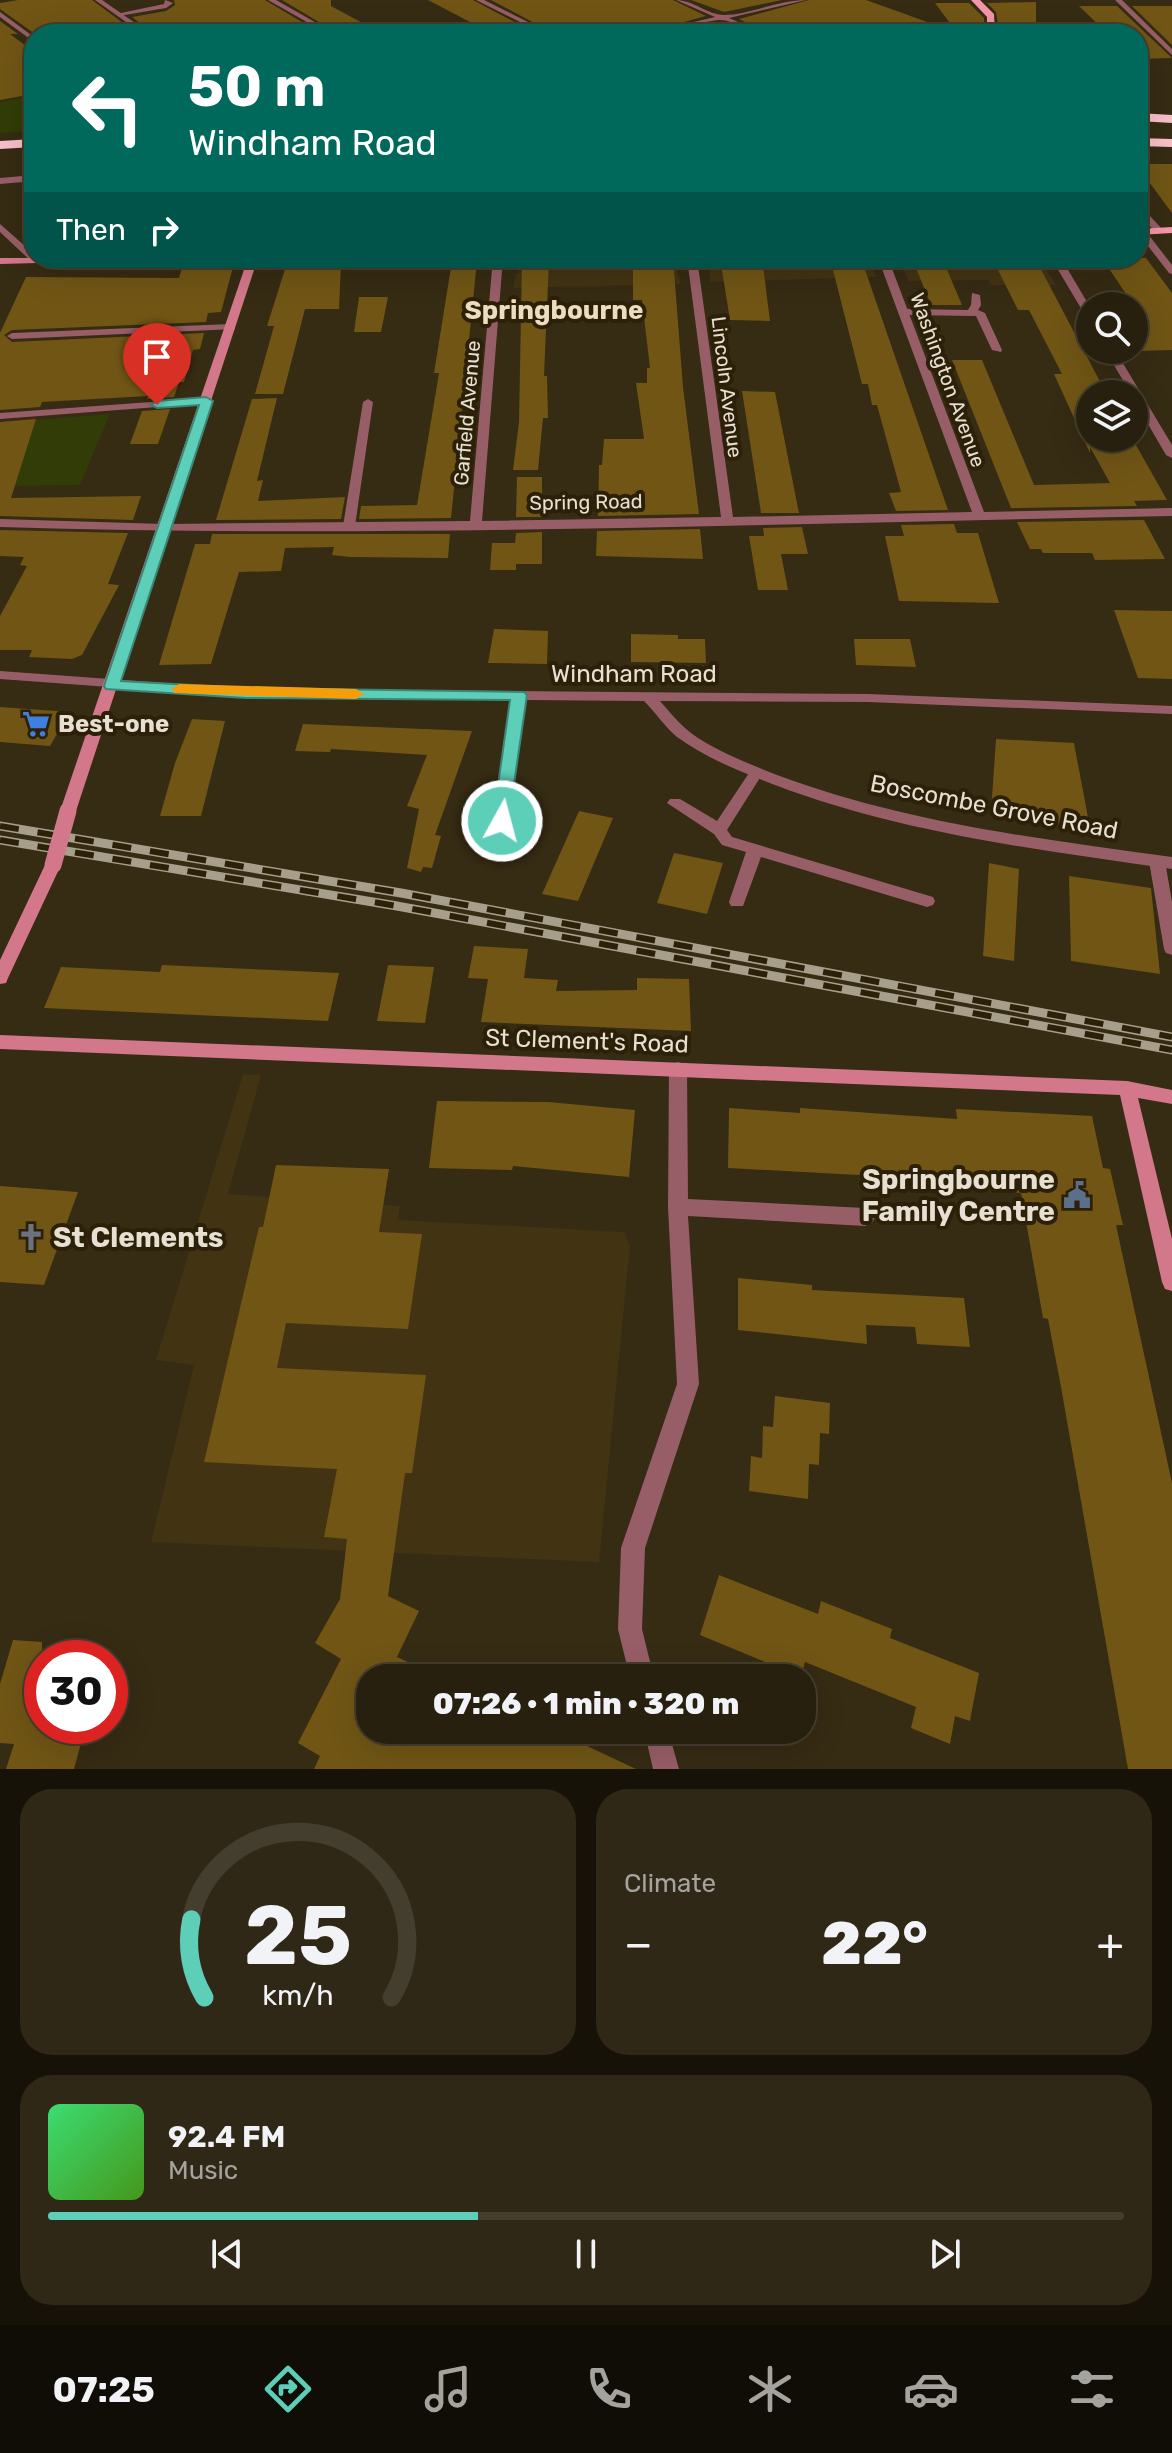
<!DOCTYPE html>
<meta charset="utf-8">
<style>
body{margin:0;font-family:Rubik,sans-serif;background:#302817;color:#f1f3f6;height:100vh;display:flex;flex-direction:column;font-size:30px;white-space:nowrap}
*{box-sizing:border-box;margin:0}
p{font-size:26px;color:#a5a39e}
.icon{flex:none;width:44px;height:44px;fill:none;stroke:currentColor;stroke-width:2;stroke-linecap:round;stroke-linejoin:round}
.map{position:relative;height:1769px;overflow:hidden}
.sheet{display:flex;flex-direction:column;gap:20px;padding:20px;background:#161208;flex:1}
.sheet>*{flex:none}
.banner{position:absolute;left:24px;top:24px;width:1124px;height:244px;border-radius:32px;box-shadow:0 8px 32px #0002,0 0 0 2px #443e2e;background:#00695c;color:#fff;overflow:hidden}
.tools{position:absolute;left:1076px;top:292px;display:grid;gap:16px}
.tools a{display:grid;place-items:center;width:72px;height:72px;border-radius:50%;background:#28200e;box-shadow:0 8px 32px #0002,0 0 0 2px #443e2e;font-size:40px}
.speed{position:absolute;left:24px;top:1640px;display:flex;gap:16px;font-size:40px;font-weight:700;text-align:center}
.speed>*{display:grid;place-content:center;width:104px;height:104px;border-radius:50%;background:#28200e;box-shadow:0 8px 32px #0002,0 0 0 2px #443e2e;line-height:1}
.speed .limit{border:12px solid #d22;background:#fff;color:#111}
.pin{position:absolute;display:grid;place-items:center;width:68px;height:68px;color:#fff;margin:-82px -34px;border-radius:50% 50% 50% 0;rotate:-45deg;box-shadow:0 0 8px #0007}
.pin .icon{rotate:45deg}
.me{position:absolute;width:88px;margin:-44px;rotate:7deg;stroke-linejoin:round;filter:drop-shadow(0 0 6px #0008)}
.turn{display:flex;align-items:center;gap:28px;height:168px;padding:0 32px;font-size:36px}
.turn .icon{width:104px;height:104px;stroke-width:2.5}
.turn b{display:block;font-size:56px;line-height:68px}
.then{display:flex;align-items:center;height:76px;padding:0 32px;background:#0003;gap:16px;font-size:30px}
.big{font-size:60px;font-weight:800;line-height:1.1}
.sheet .widget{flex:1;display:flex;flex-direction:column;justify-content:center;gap:12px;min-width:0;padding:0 28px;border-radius:32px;background:#302817}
.sheet .dial{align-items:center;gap:0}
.dial svg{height:208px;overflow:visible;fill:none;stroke:#443e2e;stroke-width:7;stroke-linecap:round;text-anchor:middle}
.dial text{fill:#f1f3f6;stroke:none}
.song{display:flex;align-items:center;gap:24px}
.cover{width:96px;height:96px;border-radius:12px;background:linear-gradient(135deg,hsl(140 70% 55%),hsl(100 70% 35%))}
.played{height:8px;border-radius:4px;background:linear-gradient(90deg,#5dceb8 40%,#443e2e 40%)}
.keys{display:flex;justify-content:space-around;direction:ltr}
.heat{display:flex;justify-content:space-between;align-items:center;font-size:44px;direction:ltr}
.sheet .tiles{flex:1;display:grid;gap:20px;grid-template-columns:1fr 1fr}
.widget:last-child{grid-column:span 2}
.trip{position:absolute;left:356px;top:1664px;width:460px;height:80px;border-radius:32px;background:#28200e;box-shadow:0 8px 32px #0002,0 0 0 2px #443e2e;font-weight:800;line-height:80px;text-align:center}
.menu{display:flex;height:128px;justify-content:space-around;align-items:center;background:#100d06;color:#a5a39e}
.menu .icon{width:56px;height:56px}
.menu .current{color:#5dceb8}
.menu b{font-size:36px;color:#f1f3f6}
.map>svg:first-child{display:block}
.built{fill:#423313}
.green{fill:#313c06}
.building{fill:#705515}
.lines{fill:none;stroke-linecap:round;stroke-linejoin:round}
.lane{fill:#975e68;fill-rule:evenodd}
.street{fill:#975e68;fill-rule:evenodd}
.secondary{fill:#d3788a;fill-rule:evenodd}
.primary{fill:#f496a7;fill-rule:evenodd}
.highway{fill:#f8bfc8;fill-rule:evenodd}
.rail-casing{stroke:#a79e8c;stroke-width:9}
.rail{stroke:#2c2108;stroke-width:6;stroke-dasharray:19;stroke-linecap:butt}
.secondary-bridge{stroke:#d3788a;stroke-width:17}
.route{fill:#5dceb8;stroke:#3c8678;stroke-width:2}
.slow{fill:#f59e0b}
.labels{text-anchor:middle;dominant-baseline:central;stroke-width:8;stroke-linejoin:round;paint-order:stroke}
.far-street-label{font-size:20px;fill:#e7dfd1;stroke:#2c2108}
.street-label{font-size:24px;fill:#e7dfd1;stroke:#2c2108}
.poi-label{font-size:24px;font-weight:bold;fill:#e7dfd1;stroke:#2c2108;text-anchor:start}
.far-district-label{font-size:26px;font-weight:bold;fill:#ecddc0;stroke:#2c2108}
.near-poi-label{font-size:28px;font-weight:bold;fill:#e7dfd1;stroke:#2c2108;text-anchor:end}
</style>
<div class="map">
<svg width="1172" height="1769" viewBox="0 0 1172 1769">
<rect width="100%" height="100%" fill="#362b13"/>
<g class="built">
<path d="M667,258L674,261L681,284L513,288L516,274L519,273V260L522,259Z"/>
<path d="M709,258H869L876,277L710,282Z"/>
<path d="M900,258H1039L1056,285H991L988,280L908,281Z"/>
<path d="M243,1074L261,1075L228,1194L400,1206L398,1220L624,1232L630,1246L599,1562L151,1542L194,1365L156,1360Z"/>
</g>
<g class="green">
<path d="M34,95V131L0,133V102Z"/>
<path d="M110,414L80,485L12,486L36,420Z"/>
</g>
<g class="building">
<path d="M18,0H92L138,34H35L0,9V3Z"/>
<path d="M174,0H265L322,34H154L132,17L166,11L175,5Z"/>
<path d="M282,0H331V6L383,34H339Z"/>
<path d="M428,0H473L537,34H493Z"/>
<path d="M491,0H673L706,16L640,34H555Z"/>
<path d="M691,0H782L724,12Z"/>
<path d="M809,0H866L944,28L851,34L841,28L813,34H769L739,19Z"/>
<path d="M1036,2V24L998,25L996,12L987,3Z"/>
<path d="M935,3H969L984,18V25L952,26Z"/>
<path d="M1079,6H1117L1172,58L1138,59V34L1106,32Z"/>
<path d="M1132,6H1172V45Z"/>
<path d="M0,21L18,34H10L34,52V94L0,100Z"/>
<path d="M718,23L752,34H668L700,26Z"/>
<path d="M1138,164H1172V213L1138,167Z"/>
<path d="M633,258H673L683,387L699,514L598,516L599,465H602L604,439H644L636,383H647V368H650L642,300H633Z"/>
<path d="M720,258H762L770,321L730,320Z"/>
<path d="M830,258H861L948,510L896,511L889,493L901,492L877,405H872L868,384H862Z"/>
<path d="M912,258H942L962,305H931Z"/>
<path d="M992,258H1035L1105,391H1090V438H1132L1167,500L1134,501L1137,506L1011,508L952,360H982L1034,485L1110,483L1090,447V453L1054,374H1062L1029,310H1018Z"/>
<path d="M1102,258H1146L1172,293V350L1139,351L1134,342V306Z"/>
<path d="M549,259L544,376H547L548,418H543L538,470H513L519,422L522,260Z"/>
<path d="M452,261H477L451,518L359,519L361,506L417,505L439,373H434Z"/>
<path d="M341,264L339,309H305L283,394H255L274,326H267L286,266Z"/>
<path d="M233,267L221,312L208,313L206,322L12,330L4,335L12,342L204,333L200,349L193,350L184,382H179L174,397L147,399L148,396L42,402L40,407L0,410V333L26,277L179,278L182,268Z"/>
<path d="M359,297H388L381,332H354Z"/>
<path d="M742,391L775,392L799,513H761Z"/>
<path d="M277,398L257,481L263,480L258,501L345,497L341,519L216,520L252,399Z"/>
<path d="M170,409L158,444H130L142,411Z"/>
<path d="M36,419L11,498L141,496L133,520L0,516V422Z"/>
<path d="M517,477H542V517H516Z"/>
<path d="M1144,520L1165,559L1095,560L1092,553H1043L1041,549H1030L1017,522Z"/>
<path d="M954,524L957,533H978L999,603L899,601L885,536H904L901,525Z"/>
<path d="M802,527L808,554H781L788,590H758L749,536H764L763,528Z"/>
<path d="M700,529L703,559L596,556L597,531Z"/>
<path d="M0,530L128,533L108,584L119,585L82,655L72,659L29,657L32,650H0V616L27,566L20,565L24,557L0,556Z"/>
<path d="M542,532V564H516V570H490L492,543H515L516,533Z"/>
<path d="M212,534H450L448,558L350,557L332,555L334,547L285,548L281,571L239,572L211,664L159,665L195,544H210Z"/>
<path d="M1114,610L1172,611V679L1138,678Z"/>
<path d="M494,629L548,631L547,664L488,663Z"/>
<path d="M631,634L678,635V639H705L706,663L631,662Z"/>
<path d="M854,639H910L916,667L856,665Z"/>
<path d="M0,707L70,712L50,746L0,742Z"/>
<path d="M192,719L225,721L201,816H160L175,763Z"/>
<path d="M303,724L472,731L435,835L441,836L432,868L423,867L421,872L407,868L419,809L407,806L427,755L331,749L330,752L295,751Z"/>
<path d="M996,739L1074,743L1090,828L991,812Z"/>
<path d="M579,811L613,818L578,901L542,894Z"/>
<path d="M674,853L723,863L707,914L657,903Z"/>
<path d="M989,863L1019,869L1014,961L983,956Z"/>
<path d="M1069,876L1151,888L1160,974L1071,961Z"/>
<path d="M474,946L528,949L524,978L558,980L556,991L637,990V978L689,979L691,1031L481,1022L488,979L468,978Z"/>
<path d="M162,965L273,970L339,973L328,1021L44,1008L61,967L160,972Z"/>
<path d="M388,965L434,967L425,1023L377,1021Z"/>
<path d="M437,1101L548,1102L635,1110L629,1177L513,1166L512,1170L429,1168Z"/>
<path d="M729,1108L800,1113V1108L957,1119L956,1109L1092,1116L1103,1168L1110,1169L1123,1225H1116L1172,1483V1769H1128L1061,1387L1048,1319L1043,1318L1021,1193L878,1182L877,1176L728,1168Z"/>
<path d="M276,1165L389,1169L379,1232L422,1234L408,1329L286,1323L277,1368L426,1375L412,1473H405L388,1596L419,1611L397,1657L442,1678H370V1730H553L636,1769H314L320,1756L298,1743L341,1659L315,1643L340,1599L347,1539L324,1537L337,1469L204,1462L259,1227H263Z"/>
<path d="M0,1186L78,1192L44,1285L0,1282Z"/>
<path d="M738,1278L812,1285V1290L964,1298L970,1347L917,1344L915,1327L866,1325L867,1344L738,1330Z"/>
<path d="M775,1396L830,1403L829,1434L820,1433L819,1465L809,1464L808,1499L749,1491L751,1456L762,1458L763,1426L773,1427Z"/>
<path d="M719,1575L818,1614L821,1601L892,1629L890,1638L979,1673L970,1721L955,1716L950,1744L911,1728L916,1707L805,1662L801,1677L700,1635Z"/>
<path d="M13,1640L42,1642V1726H64L60,1741L81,1743L74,1769H6L14,1744L0,1743V1684Z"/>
</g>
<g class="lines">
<g class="lane">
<path d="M165,0L173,3L166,8L119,16L116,14L164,4Z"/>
<path d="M972,293L980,295L981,305L978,310L985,313L1002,350L1001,352L992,350L976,316L905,315L900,312L905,309L968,310L971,305Z"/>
<path d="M368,399L373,402L355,526L349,530L343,526L363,402Z"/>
<path d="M756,768L763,773L727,830L732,837L933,897L935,901L933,905L927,907L761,857L743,906H731L729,902L746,852L722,845L714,834L667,803L670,799H680L717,821L751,770Z"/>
<path d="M1157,855L1165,861L1172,902V955L1166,953L1164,949L1149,861Z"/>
</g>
<g class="street">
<path d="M95,0H102L151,34H143Z"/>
<path d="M268,0H276L336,34H328Z"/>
<path d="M476,0H484L552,34H544Z"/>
<path d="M676,0C693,0 708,15 724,15C748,15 779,0 806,0L729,18L766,34C750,34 734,19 718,20C692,23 669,34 643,34L715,17Z"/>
<path d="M1115,0H1122L1172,49V55Z"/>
<path d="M0,12L34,37V42L0,17Z"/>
<path d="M34,175V181L0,184V178Z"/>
<path d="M1138,203L1162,229V233H1156L1138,212Z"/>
<path d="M0,224L34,254V258H38V262H32L0,232Z"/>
<path d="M1138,229H1144L1172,265V274L1169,273L1138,233Z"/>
<path d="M493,258H503L482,521L721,517L687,258H697L733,517L972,512L878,258H888L984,512L1172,508V516C782,523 390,539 0,527V519L164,524L470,521Z"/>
<path d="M1051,258H1061L1090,307V318L1085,315Z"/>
<path d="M231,324L235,325V329L12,339L7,336L12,333Z"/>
<path d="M1105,350H1115L1172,445V458L1166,455L1134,400V394H1131Z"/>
<path d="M206,398L211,401L210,403L0,419V413Z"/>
<path d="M0,671L246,689L868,694L1172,706V714L868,702L660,701C668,710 676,720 685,728C707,748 750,764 777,775C903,822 1039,839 1172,857V869C1039,850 901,833 775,785C741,772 706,758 677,737C665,727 655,712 644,701L525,700L510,821L502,826L494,821L511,700L246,697L0,679Z"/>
<path d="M678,1062L684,1064L687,1069L688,1199L865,1208L872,1211L875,1217L872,1223L865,1226L688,1216L699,1384L645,1548L642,1629L654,1678H630L618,1629L621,1548L677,1384L668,1207L669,1069L672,1064Z"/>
<path d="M644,1730H668L679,1769H653Z"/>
</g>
<g class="secondary">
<path d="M0,258H116L111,261L0,264Z"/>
<path d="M248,258H258L76,811L73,815H63L60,811Z"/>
<path d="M53,859L61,865L8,978L6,983L0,984V960L45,865Z"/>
<path d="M0,1035L1127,1081L1172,1090V1104L1138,1098L1172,1239V1291L1165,1289L1162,1282L1120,1095L0,1049Z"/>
</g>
<g class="primary">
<path d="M971,0H980L994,14L995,34H987V17Z"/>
<path d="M1172,227V233L1138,235V229Z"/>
</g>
<g class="highway">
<path d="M1138,113L1172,115V123L1138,121Z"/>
<path d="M1138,138L1172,139V147L1138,146Z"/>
<path d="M34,139V147L0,149V141Z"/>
</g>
<g class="rail-casing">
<g id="rail">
<path d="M0,826L401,893L1172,1037"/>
<path d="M0,840L397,906L1172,1050"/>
</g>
</g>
<use href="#rail" class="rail"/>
<path class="secondary-bridge" d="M53,865L68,811"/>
</g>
<path class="route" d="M206,397L213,401L121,681L246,688L524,692L527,695L508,825H496L493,821L510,700L246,698L106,689L104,686L199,405L157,408L151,405L157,401Z"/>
<path class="slow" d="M179,684L356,689L364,694L356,699L174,693L172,689Z"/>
<defs>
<g id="supermarket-bare" transform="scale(2.16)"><path d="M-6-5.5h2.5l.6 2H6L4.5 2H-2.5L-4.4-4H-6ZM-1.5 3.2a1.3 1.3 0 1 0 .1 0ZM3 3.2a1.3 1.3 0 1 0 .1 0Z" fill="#3f7fe0" stroke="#2c2108" stroke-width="2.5" paint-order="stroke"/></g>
<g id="civic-bare" transform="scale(2.16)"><path d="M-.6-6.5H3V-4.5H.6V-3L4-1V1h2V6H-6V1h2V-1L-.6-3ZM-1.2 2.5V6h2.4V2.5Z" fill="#5c6f8a" stroke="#2c2108" stroke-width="2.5" paint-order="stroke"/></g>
<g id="church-bare" transform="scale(2.16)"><path d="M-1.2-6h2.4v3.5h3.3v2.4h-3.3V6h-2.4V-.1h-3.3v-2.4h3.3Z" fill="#6b7280" stroke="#2c2108" stroke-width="2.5" paint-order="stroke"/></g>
</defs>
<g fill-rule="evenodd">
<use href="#supermarket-bare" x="36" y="724"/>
<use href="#civic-bare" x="1077" y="1195"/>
<use href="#church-bare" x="31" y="1237"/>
</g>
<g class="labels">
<g class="far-street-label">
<text transform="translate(948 380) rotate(70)">Washington Avenue</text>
<text transform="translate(727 387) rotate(83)">Lincoln Avenue</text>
<text transform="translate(467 413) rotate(-85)">Garfield Avenue</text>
<text transform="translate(586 502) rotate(-1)">Spring Road</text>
</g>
<g class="street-label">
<text x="634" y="674">Windham Road</text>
<text transform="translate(994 807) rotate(11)">Boscombe Grove Road</text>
<text transform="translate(587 1041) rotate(2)">St Clement's Road</text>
</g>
<g class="poi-label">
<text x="58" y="724">Best-one</text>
</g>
<g class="far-district-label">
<text x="554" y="310">Springbourne</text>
</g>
<g class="near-poi-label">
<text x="1055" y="1179">Springbourne<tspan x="1055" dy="32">Family Centre</tspan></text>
<text x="53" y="1237" text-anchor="start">St Clements</text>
</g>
</g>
</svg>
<div class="tools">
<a><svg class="icon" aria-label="search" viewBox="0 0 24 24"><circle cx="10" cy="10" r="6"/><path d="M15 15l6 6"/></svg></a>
<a><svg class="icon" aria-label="layers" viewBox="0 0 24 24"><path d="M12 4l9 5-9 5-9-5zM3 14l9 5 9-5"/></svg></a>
</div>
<div class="speed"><div class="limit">30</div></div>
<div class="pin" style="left:157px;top:405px;background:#d93025"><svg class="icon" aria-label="arrive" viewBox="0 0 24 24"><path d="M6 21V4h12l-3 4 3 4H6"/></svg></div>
<svg class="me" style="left:502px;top:821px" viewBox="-20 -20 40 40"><circle r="17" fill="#5dceb8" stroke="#fff" stroke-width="3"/><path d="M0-11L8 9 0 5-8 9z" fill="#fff"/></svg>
<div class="trip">07:26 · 1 min · 320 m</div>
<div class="banner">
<div class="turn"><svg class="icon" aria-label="left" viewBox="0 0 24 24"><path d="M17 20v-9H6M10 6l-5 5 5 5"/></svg><div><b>50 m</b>Windham Road</div></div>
<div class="then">Then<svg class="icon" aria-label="right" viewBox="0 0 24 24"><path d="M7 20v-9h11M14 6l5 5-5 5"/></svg></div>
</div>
</div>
<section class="sheet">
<div class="tiles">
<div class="widget dial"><svg viewBox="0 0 100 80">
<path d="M14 69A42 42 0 1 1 86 69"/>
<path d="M14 69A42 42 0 0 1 9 39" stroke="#5dceb8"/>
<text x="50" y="56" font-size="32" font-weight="700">25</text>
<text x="50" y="72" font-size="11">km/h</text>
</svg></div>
<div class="widget"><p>Climate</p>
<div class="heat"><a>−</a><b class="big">22°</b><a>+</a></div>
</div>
<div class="widget">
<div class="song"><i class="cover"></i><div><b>92.4 FM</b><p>Music</p></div></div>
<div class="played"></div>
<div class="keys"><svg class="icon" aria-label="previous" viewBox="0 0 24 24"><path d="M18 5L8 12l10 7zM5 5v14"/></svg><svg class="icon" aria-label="pause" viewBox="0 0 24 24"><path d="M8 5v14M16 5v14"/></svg><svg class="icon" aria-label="next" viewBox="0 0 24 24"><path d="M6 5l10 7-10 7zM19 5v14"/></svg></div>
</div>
</div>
</section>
<nav class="menu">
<b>07:25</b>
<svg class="icon current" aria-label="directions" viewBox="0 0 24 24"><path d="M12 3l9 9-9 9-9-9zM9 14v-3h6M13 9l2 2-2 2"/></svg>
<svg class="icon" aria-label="music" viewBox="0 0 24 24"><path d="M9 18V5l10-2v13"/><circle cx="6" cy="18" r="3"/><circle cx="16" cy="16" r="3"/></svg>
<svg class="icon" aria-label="phone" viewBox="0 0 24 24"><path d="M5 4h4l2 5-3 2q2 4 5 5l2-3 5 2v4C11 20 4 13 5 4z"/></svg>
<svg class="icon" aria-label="climate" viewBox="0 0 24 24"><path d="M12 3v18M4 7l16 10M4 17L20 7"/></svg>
<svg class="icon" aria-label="car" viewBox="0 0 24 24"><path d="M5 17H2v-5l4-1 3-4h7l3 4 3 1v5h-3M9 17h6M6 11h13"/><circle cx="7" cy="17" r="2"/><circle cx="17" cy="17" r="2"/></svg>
<svg class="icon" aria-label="filters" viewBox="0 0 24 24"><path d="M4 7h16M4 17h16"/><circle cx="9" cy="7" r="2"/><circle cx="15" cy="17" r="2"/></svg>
</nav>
